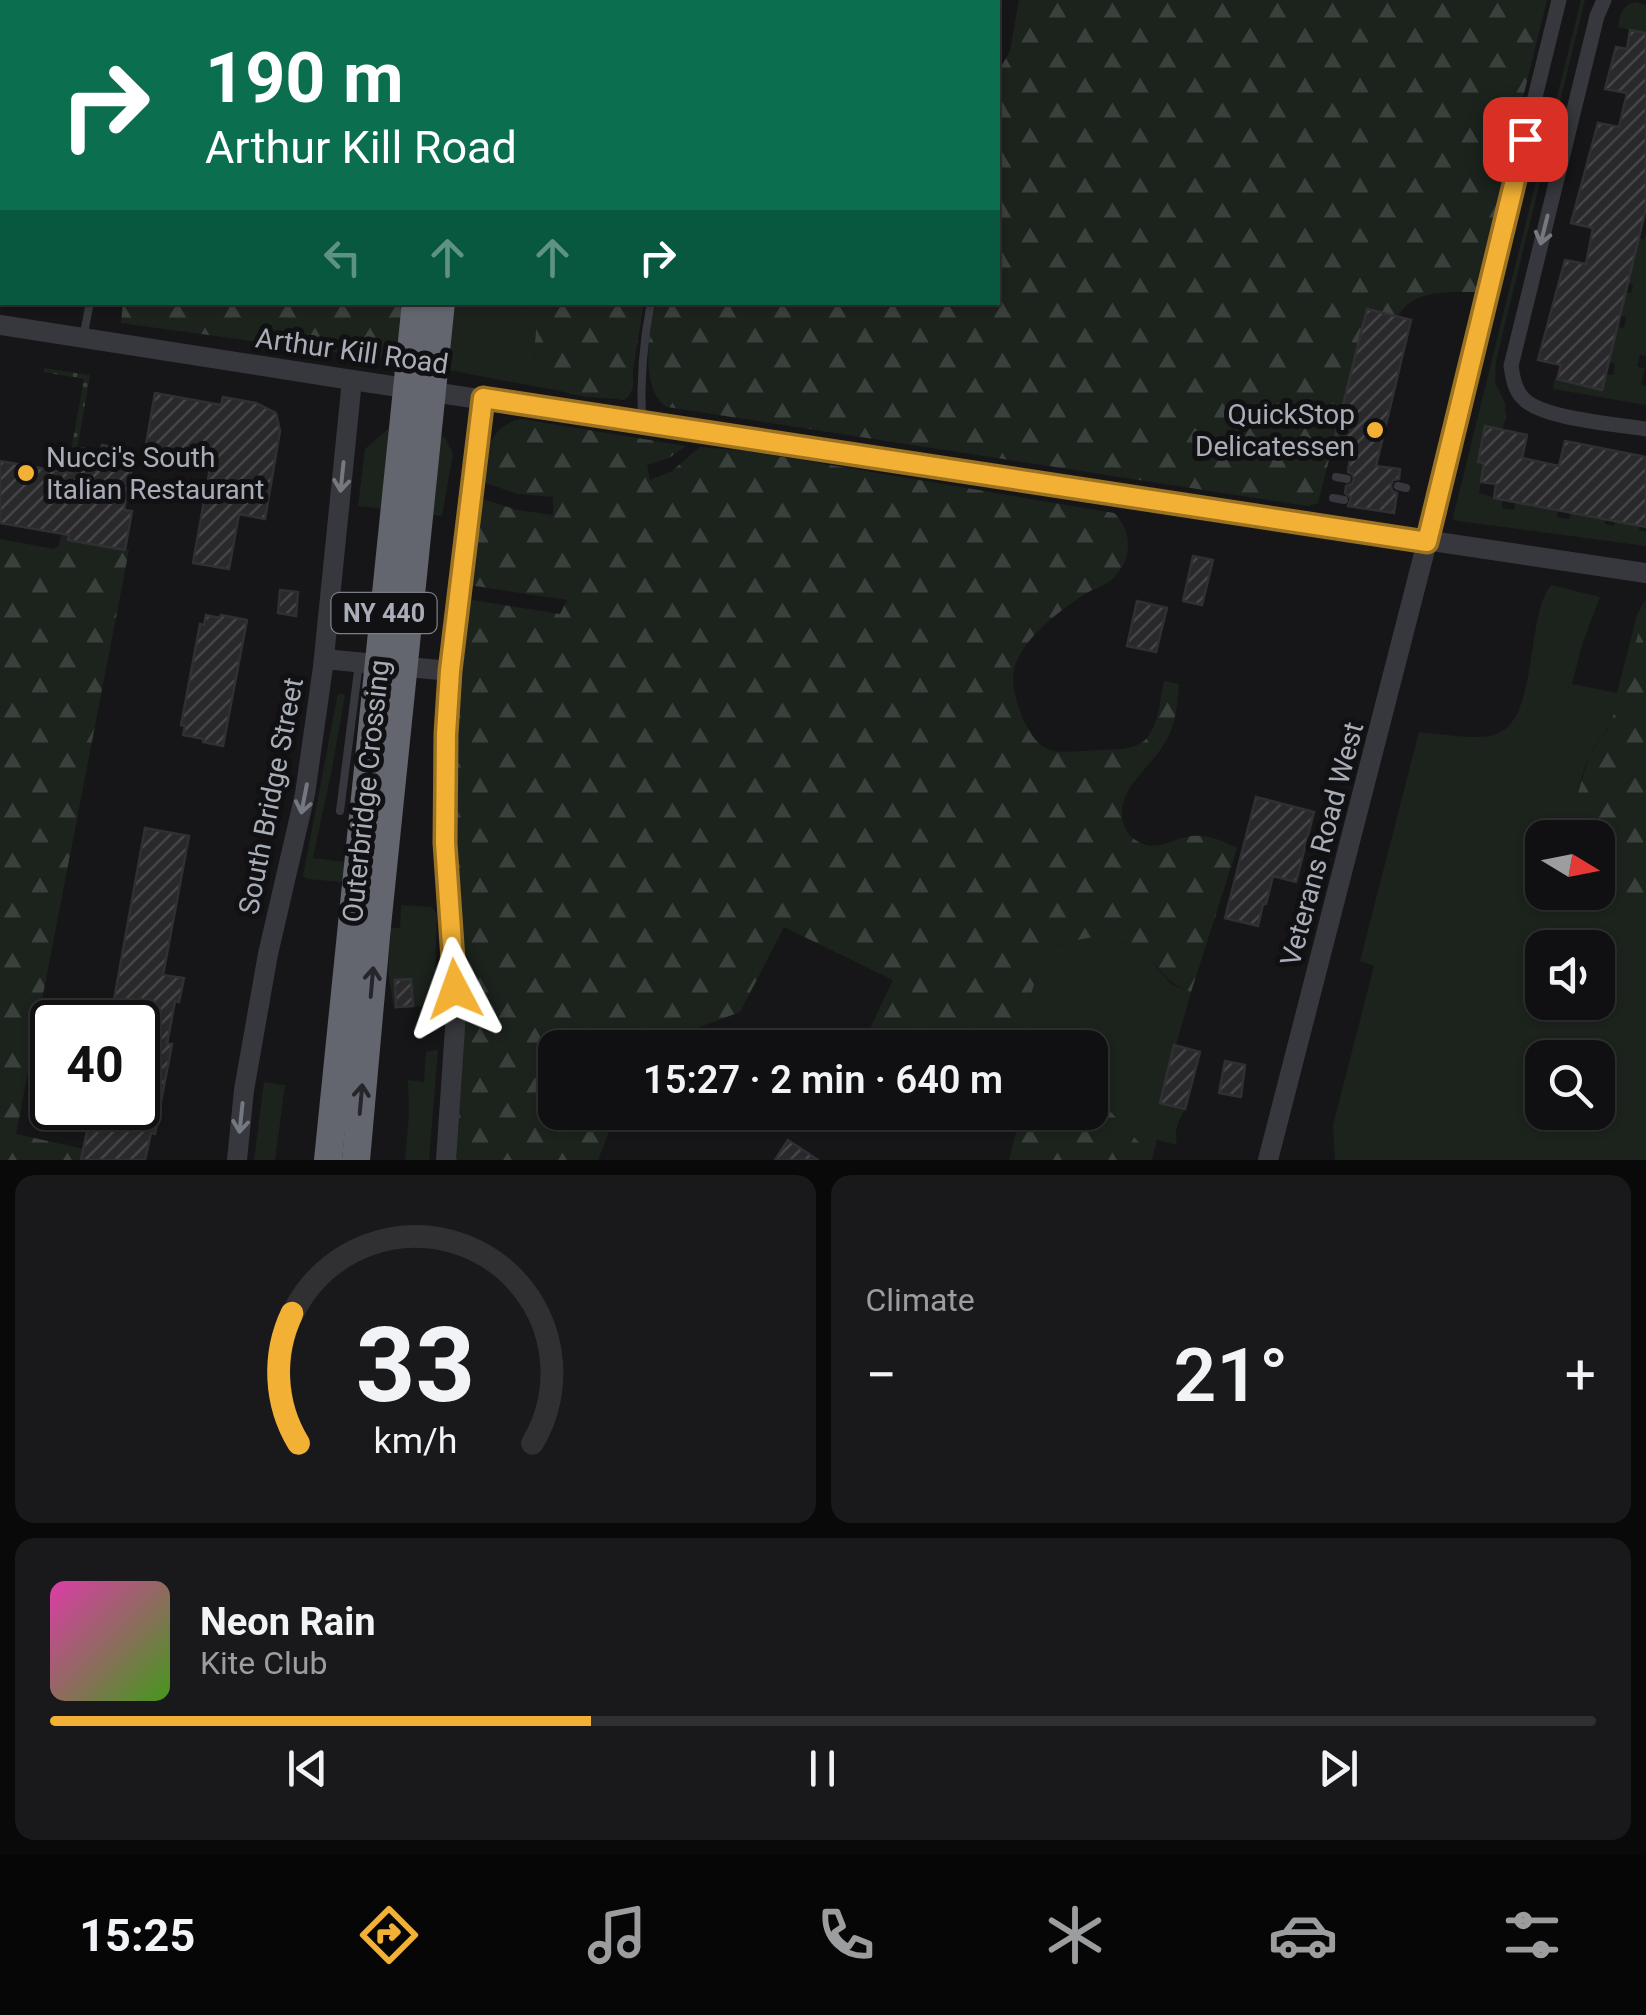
<!DOCTYPE html>
<meta charset="utf-8">
<style>
body{margin:0;font-family:Roboto,sans-serif;background:#19191b;color:#f1f3f6;height:100vh;display:flex;flex-direction:column;font-size:38px;white-space:nowrap}
*{box-sizing:border-box;margin:0}
p{font-size:32px;color:#9c9d9f}
.icon{flex:none;width:55px;height:55px;fill:none;stroke:currentColor;stroke-width:2;stroke-linecap:round;stroke-linejoin:round}
.map{position:relative;height:1160px;overflow:hidden}
.panel{display:flex;flex-direction:column;gap:15px;padding:15px;background:#09090a;flex:1}
.panel>*{flex:none}
.top-card{position:absolute;left:0px;top:0px;width:1000px;height:305px;box-shadow:0 2px 8px #0004,0 0 0 2px #303032;background:#0b6e4f;color:#fff;overflow:hidden}
.needle{width:65px;rotate:100deg}
.controls{position:absolute;left:1525px;top:820px;display:grid;gap:20px}
.controls a{display:grid;place-items:center;width:90px;height:90px;border-radius:20px;background:#101012;box-shadow:0 2px 8px #0004,0 0 0 2px #303032;font-size:50px}
.speed{position:absolute;left:30px;top:1000px;display:flex;gap:20px;font-size:50px;font-weight:700;text-align:center}
.speed>*{display:grid;place-content:center;width:130px;height:130px;border-radius:50%;background:#101012;box-shadow:0 2px 8px #0004,0 0 0 2px #303032;line-height:1}
.speed .limit{border:5px solid #111;border-radius:15px;background:#fff;color:#111}
.pin{position:absolute;display:grid;place-items:center;width:85px;height:85px;color:#fff;margin:-42px;border-radius:20px;box-shadow:0 5px 15px #0006}
.me{position:absolute;width:110px;margin:-55px;rotate:356deg;stroke-linejoin:round;filter:drop-shadow(0 0 8px #0008)}
.turn{display:flex;align-items:center;gap:35px;height:210px;padding:0 40px;font-size:45px}
.turn .icon{width:130px;height:130px;stroke-width:2.5}
.turn b{display:block;font-size:70px;line-height:85px}
.lanes{display:flex;align-items:center;height:95px;padding:0 40px;background:#0003;justify-content:center;gap:50px;direction:ltr}
.lanes .off{opacity:.35}
.big{font-size:75px;font-weight:600;line-height:1.1}
.panel .widget{flex:1;display:flex;flex-direction:column;justify-content:center;gap:15px;min-width:0;padding:0 35px;border-radius:20px;background:#19191b}
.panel .dial{align-items:center;gap:0}
.dial svg{height:260px;overflow:visible;fill:none;stroke:#303032;stroke-width:7;stroke-linecap:round;text-anchor:middle}
.dial text{fill:#f1f3f6;stroke:none}
.song{display:flex;align-items:center;gap:30px}
.cover{width:120px;height:120px;border-radius:15px;background:linear-gradient(135deg,hsl(320 70% 55%),hsl(100 70% 35%))}
.played{height:10px;border-radius:5px;background:linear-gradient(90deg,#f2b134 35%,#303032 35%)}
.keys{display:flex;justify-content:space-around;direction:ltr}
.heat{display:flex;justify-content:space-between;align-items:center;font-size:55px;direction:ltr}
.panel .tiles{flex:1;display:grid;gap:15px;grid-template-columns:1fr 1fr}
.widget:last-child{grid-column:span 2}
.trip{position:absolute;left:538px;top:1030px;width:570px;height:100px;border-radius:20px;background:#101012;box-shadow:0 2px 8px #0004,0 0 0 2px #303032;font-weight:600;line-height:100px;text-align:center}
.tabs{display:flex;height:160px;justify-content:space-around;align-items:center;background:#060607;color:#9c9d9f}
.tabs .icon{width:70px;height:70px}
.tabs .selected{color:#f2b134}
.tabs b{font-size:45px;color:#f1f3f6}
.map>svg:first-child{display:block}
.grass{fill:#1c231d;fill-rule:evenodd}
.forest{fill:url(#forest-firs)}
.garden{fill:url(#garden-dots)}
.building{fill:url(#building-hatch);stroke:#303034;stroke-width:2.5}
.lines{fill:none;stroke-linecap:round;stroke-linejoin:round}
.service{stroke:#37383d;stroke-width:8}
.minor{stroke:#37383d;stroke-width:15}
.tertiary{stroke:#37383d;stroke-width:20}
.motorway{stroke:#63666e;stroke-width:28}
.motorway-bridge{stroke:#63666e;stroke-width:28}
.oneway{stroke:#757881}
.oneway2{stroke:#26262a}
.route-casing{stroke:#9d7322;stroke-width:25}
.route{stroke:#f2b134;stroke-width:18}
.poi-dot{fill:#f2b134;stroke:#111113;stroke-width:4}
.labels{text-anchor:middle;dominant-baseline:central;stroke-width:10;stroke-linejoin:round;paint-order:stroke}
.shield{fill:#111113;stroke:#7b7e86;stroke-width:2.5}
.shield-label{font-size:25px;font-weight:bold;fill:#a8adb8}
.street-label{font-size:28px;fill:#a8adb8;stroke:#111113}
.poi-label{font-size:28px;fill:#a8adb8;stroke:#111113;text-anchor:end}
</style>
<div class="map">
<svg width="1646" height="1160" viewBox="0 0 1646 1160">
<defs>
<pattern id="forest-firs" width="22" height="20" patternUnits="userSpaceOnUse" patternTransform="scale(2.5)"><rect width="22" height="20" fill="#1c231d"/><path d="M5 1l3.5 6h-7zM16 11l3.5 6h-7z" fill="#3a403c"/></pattern>
<pattern id="garden-dots" width="8" height="8" patternUnits="userSpaceOnUse" patternTransform="scale(2.5)"><rect width="8" height="8" fill="#1c231d"/><path d="M2 2h.1M6 6h.1" fill="none" stroke="#3a403c" stroke-width="1.8" stroke-linecap="round"/></pattern>
<pattern id="building-hatch" width="6" height="6" patternUnits="userSpaceOnUse" patternTransform="scale(2.5)"><rect width="6" height="6" fill="#29292c"/><path d="M-1 1l2-2M0 6l6-6M5 7l2-2" fill="none" stroke="#454548"/></pattern>
</defs>
<rect width="100%" height="100%" fill="#161618"/>
<g class="grass">
<path d="M1581,0H1585L1496,361L1495,382L1506,405L1505,410L1507,417L1502,429L1486,426L1484,463L1479,493L1503,500L1502,508L1514,510L1515,503L1528,505L1536,468L1558,510L1557,517L1569,519L1572,507L1605,519V524L1614,526L1617,514L1632,524L1640,526L1639,530L1646,532V546L1458,521L1454,520L1453,517Z"/>
<path d="M1636,2L1646,5V33L1618,27C1620,15 1622,4 1636,2Z"/>
<path d="M1646,234V356L1640,355L1637,366L1645,369L1641,384L1646,386V405L1553,389L1554,380L1558,376V379L1602,390L1606,374L1613,375L1615,364L1609,362L1610,357L1608,356L1618,327L1624,328L1626,317L1621,316L1622,311L1618,309L1626,293H1631L1633,285L1628,283L1593,243L1635,253L1639,238L1644,240Z"/>
<path d="M404,303H521L536,313L538,328L534,358L553,388L565,392L400,361Z"/>
<path d="M387,430L445,437L453,454L442,516L358,506L365,449Z"/>
<path d="M1551,585L1600,597L1582,645L1572,684L1617,693L1637,614L1646,599C1645,633 1624,697 1608,727C1602,739 1592,748 1587,761C1578,785 1574,811 1571,837L1542,838V892H1598V885L1607,891L1646,903V1160H1335L1333,1125L1374,966L1360,961L1419,732C1439,734 1471,739 1489,736C1541,729 1524,617 1551,585ZM1542,948H1598V1002H1542ZM1542,1058H1598V1112H1542Z"/>
<path d="M338,693L345,695L332,769L313,858L345,862L342,882L308,879L303,876Z"/>
<path d="M401,905L432,907L437,914L434,1005L394,1009L388,972L391,928H400Z"/>
<path d="M1086,937H1112L1134,947L1152,962L1171,984L1191,992L1160,1102L1185,1109C1178,1122 1174,1130 1177,1145L1157,1140L1152,1160L1137,1140L1090,1090V1048L1042,1047C1018,1005 1032,984 1055,947Z"/>
<path d="M438,1050L429,1160H405L409,1114L408,1080L424,1082L426,1052Z"/>
<path d="M264,1082L285,1085L275,1160H254Z"/>
</g>
<g class="forest">
<rect x="159" y="0" width="267" height="2"/>
<path d="M1019,0H1547L1475,292C1448,292 1412,289 1397,317L1367,310L1318,503L1308,506L667,407C639,390 649,330 656,303L998,302V72L1010,51Z"/>
<path d="M123,303H404L400,361L121,323Z"/>
<path d="M521,303H644L633,369V387L629,396L624,400C596,396 539,400 535,361C533,345 538,330 536,313Z"/>
<path d="M521,419L686,446L669,458L647,465L650,480L672,471L700,447L747,451L1114,513C1131,529 1133,555 1117,574C1110,584 1095,588 1085,594C1059,611 1013,645 1013,678C1013,699 1028,743 1050,750C1062,754 1089,750 1103,750C1117,749 1136,750 1146,739C1159,725 1160,698 1164,681L1179,684C1177,705 1176,726 1164,744C1149,770 1113,791 1124,825C1127,835 1136,842 1146,845C1163,849 1175,838 1192,836C1206,834 1224,841 1237,848L1191,992C1169,983 1169,979 1153,963C1119,930 1096,933 1055,947C1032,985 1018,1005 1042,1047H920L867,1035L893,980L784,927L740,1012L647,1047L555,1048V1112L616,1113L598,1160H453L454,756L466,599L560,614L567,600L469,585L477,497L517,510L553,515V497L518,494L480,481C484,454 490,426 521,419Z"/>
<path d="M63,528L70,529L68,540L129,550L16,1134L84,1149L81,1160H0V539L54,549L59,545Z"/>
<path d="M1646,606V903L1607,891L1598,885V838L1571,837L1575,803L1589,756L1607,730L1619,702Z"/>
<path d="M1090,1090L1137,1140L1152,1160H1009L1021,1113L1090,1112Z"/>
</g>
<path class="garden" d="M44,368L90,375L77,450L74,451L70,473H67L84,379L44,372Z"/>
<g class="building">
<path d="M1630,30L1646,33V208L1602,390L1557,379L1561,365L1538,360L1565,260L1586,264L1593,228L1571,223L1598,123L1619,127L1627,93L1605,89L1616,47L1627,49Z"/>
<path d="M1367,309L1411,320L1376,466L1400,469L1399,479L1393,480L1391,485L1392,491L1397,493L1394,513L1348,506L1351,498L1345,493L1346,486L1352,484L1354,479L1352,474L1348,472L1352,445L1334,441Z"/>
<path d="M155,393L221,405L223,397L256,403L276,413L280,431L265,519L239,514L229,569L193,563L210,468L144,456Z"/>
<path d="M1485,426L1527,435L1522,458L1559,466L1565,441L1646,457V527L1494,498L1496,484L1481,482L1484,463L1478,462Z"/>
<path d="M102,445L135,451L124,510L132,511L125,550L68,540L69,535L0,523V461L70,473L75,450L79,451L80,448L101,452Z"/>
<path d="M1193,556L1213,560L1202,605L1183,601Z"/>
<path d="M280,590L298,592L296,616L278,613Z"/>
<path d="M1137,601L1167,608L1156,652L1127,646Z"/>
<path d="M206,615L220,618L221,615L247,620L223,746L203,742L204,739L183,735L185,726L181,725L200,624L204,625Z"/>
<path d="M1256,797L1314,812L1296,882L1273,876L1266,904H1263L1258,926L1225,918Z"/>
<path d="M145,828L189,836L163,975L184,978L179,1002L175,1001L167,1044H172L155,1134L151,1133L145,1160H81L89,1122L58,1116V1108H138V1022H110Z"/>
<path d="M411,979L413,1006L396,1007L395,980Z"/>
<path d="M1174,1045L1200,1052L1185,1109L1160,1103Z"/>
<path d="M1225,1061L1245,1065L1241,1097L1219,1093Z"/>
<path d="M788,1140L818,1160H775Z"/>
</g>
<g class="lines">
<g class="service">
<path d="M857,0L866,2"/>
<path d="M137,2L138,0"/>
<path d="M83,338L90,302"/>
<path d="M642,422C640,382 643,342 651,302"/>
<path d="M1336,477L1347,479"/>
<path d="M1398,486L1406,488"/>
<path d="M1333,498L1344,500"/>
<path d="M340,811L359,663"/>
</g>
<g class="minor">
<path d="M1604,0L1597,16L1511,366C1513,377 1514,388 1522,397C1539,419 1617,424 1646,429"/>
<path d="M1427,542L1442,474L1559,0"/>
</g>
<g class="tertiary">
<path d="M0,325L352,380L1646,573"/>
<path d="M324,659L450,671"/>
<path d="M237,1160L244,1090L268,954L305,794L323,667L352,380"/>
<path d="M446,1160L456,1013L445,843L446,733L450,671L483,398"/>
<path d="M1268,1160L1427,542"/>
</g>
<g class="motorway">
<path d="M447,2V0"/>
<path d="M472,2V0"/>
<path d="M328,1160L352,924"/>
<path d="M356,1160L377,926"/>
</g>
<g class="motorway-bridge">
<path d="M352,924L416,302"/>
<path d="M377,926L441,302"/>
</g>
</g>
<defs><path id="oneway-shaft" d="M-6 0H5M1.5-3L5.5 0L1.5 3" fill="none" stroke-width="1.6" stroke-linecap="round" stroke-linejoin="round" transform="scale(2.5)"/></defs>
<g class="oneway">
<use href="#oneway-shaft" transform="translate(1544 230) rotate(104)"/>
<use href="#oneway-shaft" transform="translate(342 477) rotate(96)"/>
<use href="#oneway-shaft" transform="translate(304 799) rotate(101)"/>
<use href="#oneway-shaft" transform="translate(241 1118) rotate(96)"/>
</g>
<g class="oneway2">
<use href="#oneway-shaft" transform="translate(372 982) rotate(-85)"/>
<use href="#oneway-shaft" transform="translate(361 1099) rotate(-85)"/>
</g>
<g class="lines">
<g class="route-casing">
<path id="route" d="M455,989L445,843L446,734L450,671L483,398L1427,542L1525,139"/>
</g>
<use href="#route" class="route"/>
</g>
<g class="poi-dot">
<circle cx="1375" cy="430" r="10"/>
<circle cx="26" cy="473" r="10"/>
</g>
<g class="labels">
<rect class="shield" x="331.5" y="593" width="105" height="40" rx="8"/>
<g class="shield-label">
<text x="384" y="613">NY 440</text>
</g>
<g class="street-label">
<text transform="translate(352 351) rotate(8)">Arthur Kill Road</text>
<text transform="translate(366 791) rotate(-84)">Outerbridge Crossing</text>
<text transform="translate(271 796) rotate(-79)">South Bridge Street</text>
<text transform="translate(1322 844) rotate(-75)">Veterans Road West</text>
</g>
<g class="poi-label">
<text x="1355" y="414">QuickStop<tspan x="1355" dy="32">Delicatessen</tspan></text>
<text x="46" y="457" text-anchor="start">Nucci's South<tspan x="46" dy="32">Italian Restaurant</tspan></text>
</g>
</g>
</svg>
<div class="controls">
<a><svg class="needle" viewBox="-14 -14 28 28"><path d="M0-13l5 13h-10z" fill="#e53935"/><path d="M0 13l5-13h-10z" fill="#9c9d9f"/></svg></a>
<a><svg class="icon" aria-label="sound" viewBox="0 0 24 24"><path d="M4 9h4l5-4v14l-5-4H4zM17 9q2 3 0 6"/></svg></a>
<a><svg class="icon" aria-label="search" viewBox="0 0 24 24"><circle cx="10" cy="10" r="6"/><path d="M15 15l6 6"/></svg></a>
</div>
<div class="speed"><div class="limit">40</div></div>
<div class="pin" style="left:1525px;top:139px;background:#d93025"><svg class="icon" aria-label="arrive" viewBox="0 0 24 24"><path d="M6 21V4h12l-3 4 3 4H6"/></svg></div>
<svg class="me" style="left:455px;top:989px" viewBox="-20 -20 40 40"><path d="M0-17L14 15 0 8-14 15z" fill="#f2b134" stroke="#fff" stroke-width="4"/></svg>
<div class="trip">15:27 · 2 min · 640 m</div>
<div class="top-card">
<div class="turn"><svg class="icon" aria-label="right" viewBox="0 0 24 24"><path d="M7 20v-9h11M14 6l5 5-5 5"/></svg><div><b>190 m</b>Arthur Kill Road</div></div>
<div class="lanes"><svg class="icon off" aria-label="left" viewBox="0 0 24 24"><path d="M17 20v-9H6M10 6l-5 5 5 5"/></svg><svg class="icon off" aria-label="ahead" viewBox="0 0 24 24"><path d="M12 20V5M6 11l6-6 6 6"/></svg><svg class="icon off" aria-label="ahead" viewBox="0 0 24 24"><path d="M12 20V5M6 11l6-6 6 6"/></svg><svg class="icon" aria-label="right" viewBox="0 0 24 24"><path d="M7 20v-9h11M14 6l5 5-5 5"/></svg></div>
</div>
</div>
<section class="panel">
<div class="tiles">
<div class="widget dial"><svg viewBox="0 0 100 80">
<path d="M14 69A42 42 0 1 1 86 69"/>
<path d="M14 69A42 42 0 0 1 12 29" stroke="#f2b134"/>
<text x="50" y="56" font-size="32" font-weight="700">33</text>
<text x="50" y="72" font-size="11">km/h</text>
</svg></div>
<div class="widget"><p>Climate</p>
<div class="heat"><a>−</a><b class="big">21°</b><a>+</a></div>
</div>
<div class="widget">
<div class="song"><i class="cover"></i><div><b>Neon Rain</b><p>Kite Club</p></div></div>
<div class="played"></div>
<div class="keys"><svg class="icon" aria-label="previous" viewBox="0 0 24 24"><path d="M18 5L8 12l10 7zM5 5v14"/></svg><svg class="icon" aria-label="pause" viewBox="0 0 24 24"><path d="M8 5v14M16 5v14"/></svg><svg class="icon" aria-label="next" viewBox="0 0 24 24"><path d="M6 5l10 7-10 7zM19 5v14"/></svg></div>
</div>
</div>
</section>
<nav class="tabs">
<b>15:25</b>
<svg class="icon selected" aria-label="directions" viewBox="0 0 24 24"><path d="M12 3l9 9-9 9-9-9zM9 14v-3h6M13 9l2 2-2 2"/></svg>
<svg class="icon" aria-label="music" viewBox="0 0 24 24"><path d="M9 18V5l10-2v13"/><circle cx="6" cy="18" r="3"/><circle cx="16" cy="16" r="3"/></svg>
<svg class="icon" aria-label="phone" viewBox="0 0 24 24"><path d="M5 4h4l2 5-3 2q2 4 5 5l2-3 5 2v4C11 20 4 13 5 4z"/></svg>
<svg class="icon" aria-label="climate" viewBox="0 0 24 24"><path d="M12 3v18M4 7l16 10M4 17L20 7"/></svg>
<svg class="icon" aria-label="car" viewBox="0 0 24 24"><path d="M5 17H2v-5l4-1 3-4h7l3 4 3 1v5h-3M9 17h6M6 11h13"/><circle cx="7" cy="17" r="2"/><circle cx="17" cy="17" r="2"/></svg>
<svg class="icon" aria-label="filters" viewBox="0 0 24 24"><path d="M4 7h16M4 17h16"/><circle cx="9" cy="7" r="2"/><circle cx="15" cy="17" r="2"/></svg>
</nav>
